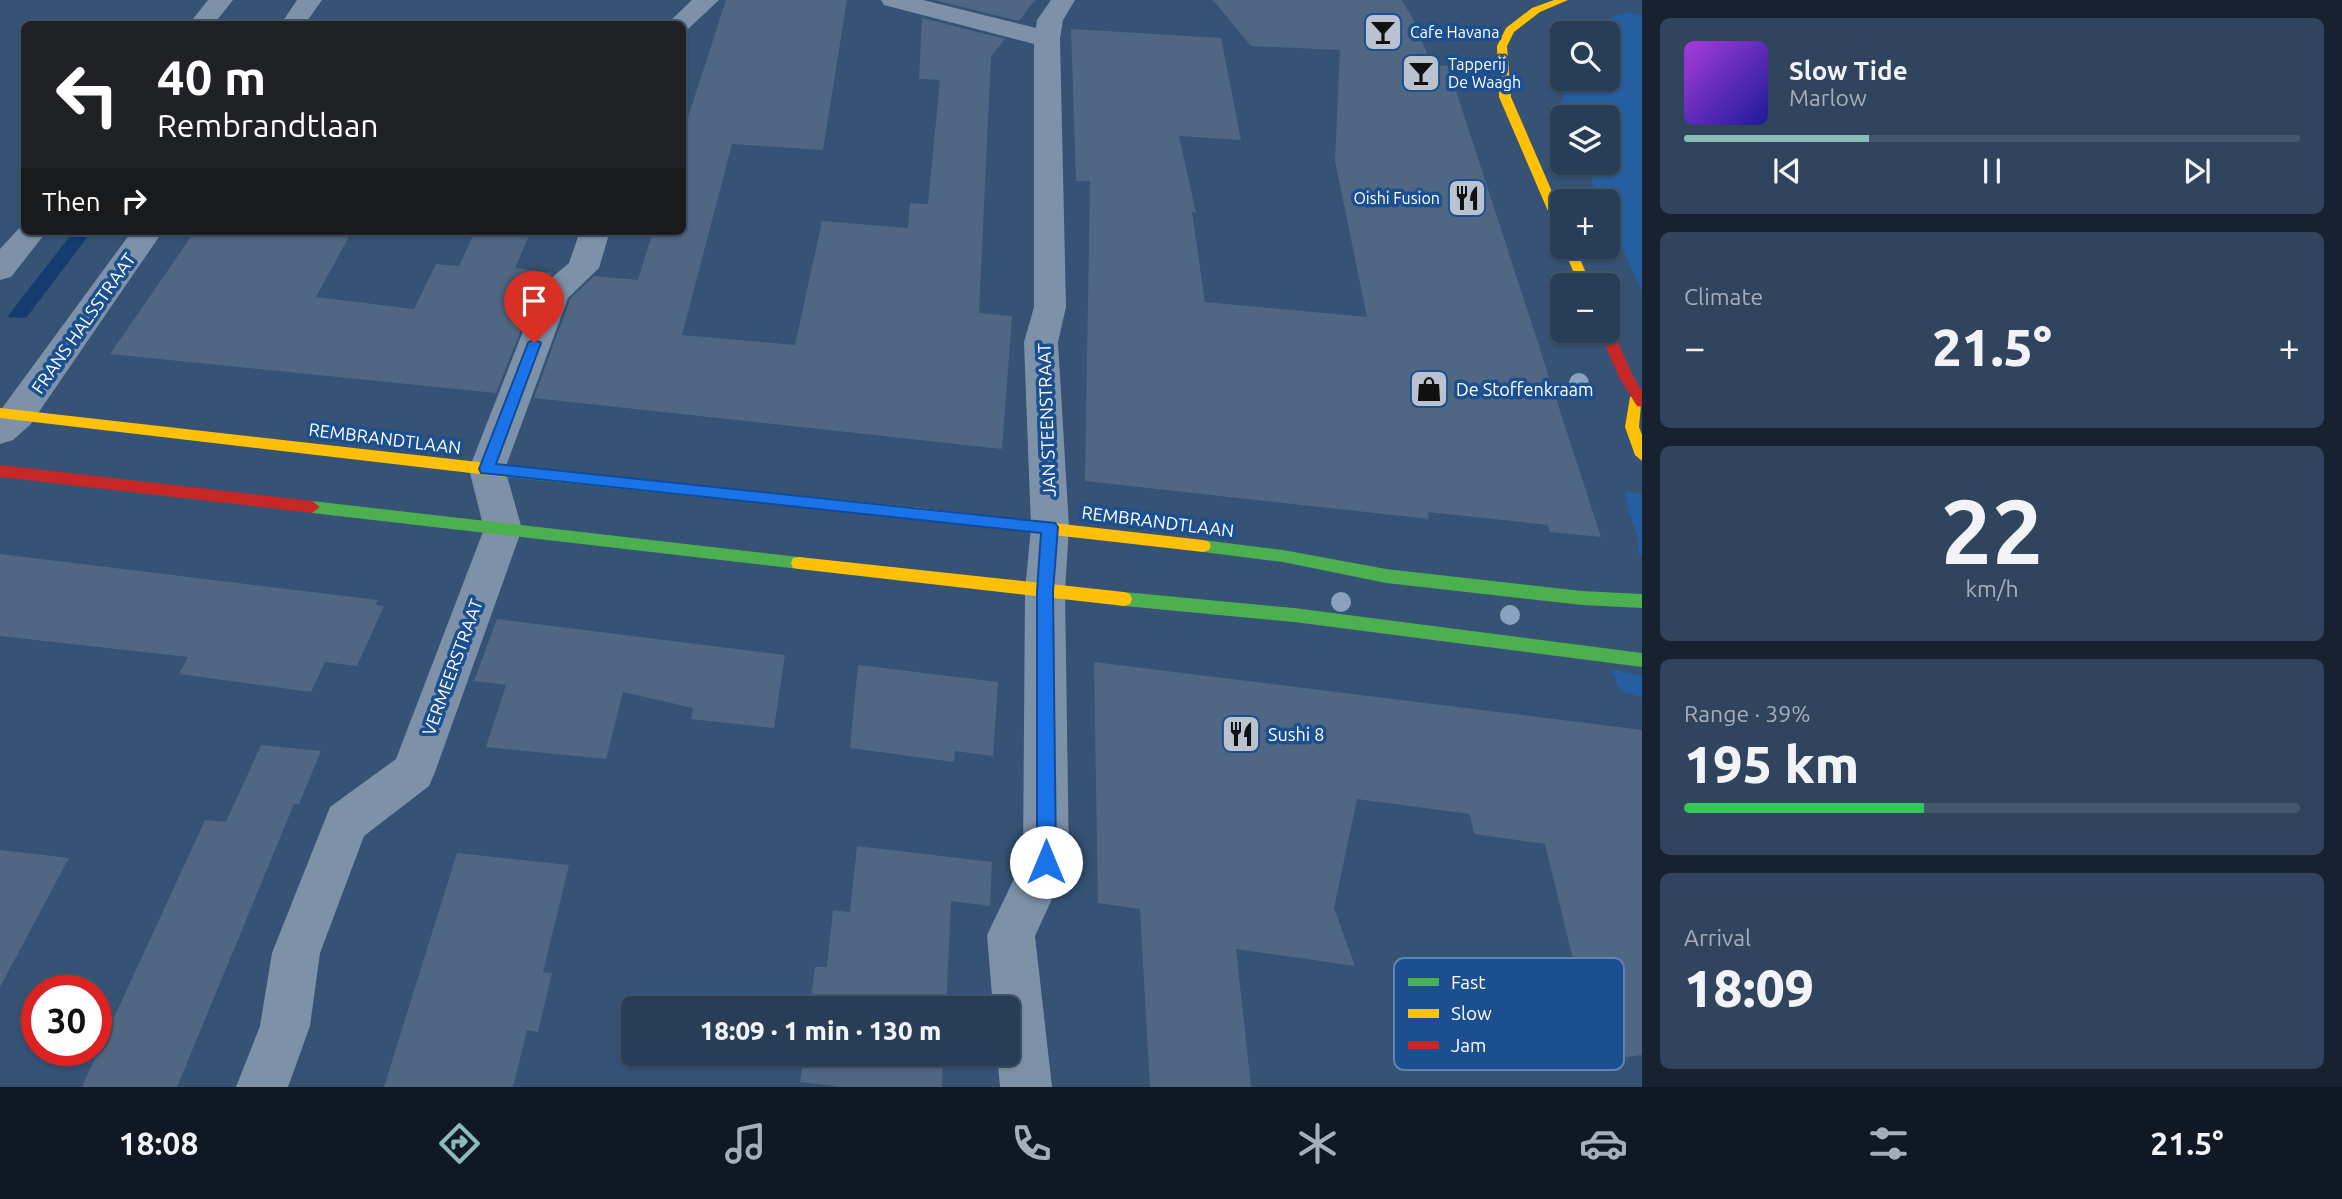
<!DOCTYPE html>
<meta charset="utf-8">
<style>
body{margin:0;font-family:Ubuntu,sans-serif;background:#30455d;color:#f1f3f6;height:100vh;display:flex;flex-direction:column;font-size:26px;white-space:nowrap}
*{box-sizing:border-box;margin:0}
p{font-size:23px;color:#a5aeba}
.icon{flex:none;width:38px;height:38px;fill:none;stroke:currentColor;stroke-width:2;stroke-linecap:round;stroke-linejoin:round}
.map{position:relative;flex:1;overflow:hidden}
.side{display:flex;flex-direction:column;gap:18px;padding:18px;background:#162230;width:700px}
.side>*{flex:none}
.banner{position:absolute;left:21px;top:21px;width:665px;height:214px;border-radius:10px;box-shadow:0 2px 5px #0004,0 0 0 2px #44576d;background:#202124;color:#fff;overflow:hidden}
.buttons{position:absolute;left:1550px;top:21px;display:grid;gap:14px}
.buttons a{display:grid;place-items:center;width:70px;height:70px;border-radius:10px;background:#283e57;box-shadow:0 2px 5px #0004,0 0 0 2px #44576d;font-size:35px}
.speed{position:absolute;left:21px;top:975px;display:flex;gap:14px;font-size:35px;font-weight:700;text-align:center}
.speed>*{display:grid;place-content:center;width:91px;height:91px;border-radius:50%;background:#283e57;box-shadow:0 2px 5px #0004,0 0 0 2px #44576d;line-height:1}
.speed .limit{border:10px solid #d22;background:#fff;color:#111}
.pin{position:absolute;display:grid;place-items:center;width:60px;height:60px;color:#fff;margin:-72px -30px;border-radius:50% 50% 50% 0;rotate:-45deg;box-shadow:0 0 7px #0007}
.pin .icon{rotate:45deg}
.me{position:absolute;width:77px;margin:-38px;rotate:0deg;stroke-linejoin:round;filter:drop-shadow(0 0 5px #0008)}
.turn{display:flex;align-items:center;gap:24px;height:147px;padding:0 21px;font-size:32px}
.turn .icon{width:91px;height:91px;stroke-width:2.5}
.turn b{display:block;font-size:49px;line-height:60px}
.then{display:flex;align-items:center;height:66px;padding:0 21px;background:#0003;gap:14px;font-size:26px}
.big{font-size:52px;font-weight:800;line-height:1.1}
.side .widget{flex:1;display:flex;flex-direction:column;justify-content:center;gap:10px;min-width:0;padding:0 24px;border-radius:10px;background:#30455d}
.side .dial{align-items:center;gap:0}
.dial b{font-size:91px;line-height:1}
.song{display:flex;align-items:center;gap:21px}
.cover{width:84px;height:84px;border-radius:10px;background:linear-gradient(135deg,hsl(280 70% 55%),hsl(240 70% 35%))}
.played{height:7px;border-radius:4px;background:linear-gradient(90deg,#8bbbb9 30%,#44576d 30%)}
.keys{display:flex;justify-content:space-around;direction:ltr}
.heat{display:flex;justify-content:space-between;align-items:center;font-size:38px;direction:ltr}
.charge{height:10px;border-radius:5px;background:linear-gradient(90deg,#34c759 39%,#44576d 0)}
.trip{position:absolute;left:621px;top:996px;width:399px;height:70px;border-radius:10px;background:#283e57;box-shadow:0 2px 5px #0004,0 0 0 2px #44576d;font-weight:800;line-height:70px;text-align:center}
.dock{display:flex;height:112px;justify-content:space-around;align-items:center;background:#101923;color:#a5aeba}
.dock .icon{width:49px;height:49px}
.dock .selected{color:#8bbbb9}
.dock b{font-size:32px;color:#f1f3f6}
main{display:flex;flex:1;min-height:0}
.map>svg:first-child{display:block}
.green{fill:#265fa1}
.water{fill:#153c6e}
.building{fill:#506783}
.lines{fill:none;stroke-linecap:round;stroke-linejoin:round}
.street{fill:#7d92a8;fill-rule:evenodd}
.fast{fill:#4caf50;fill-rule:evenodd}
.slow{fill:#ffc107;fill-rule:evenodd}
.jam{fill:#c62828;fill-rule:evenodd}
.tree{fill:#8aa2be}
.route{fill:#1a73e8;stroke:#114b97;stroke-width:2}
.labels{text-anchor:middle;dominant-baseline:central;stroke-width:7;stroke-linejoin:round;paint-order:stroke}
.far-poi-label{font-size:16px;fill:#fff;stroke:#1b4f8f;text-anchor:start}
.street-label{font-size:18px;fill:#fff;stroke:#1b4f8f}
.poi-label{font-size:18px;fill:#fff;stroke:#1b4f8f;text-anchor:start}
.key{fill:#1b4f8f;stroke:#5f84b1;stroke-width:2}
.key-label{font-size:19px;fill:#fff}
</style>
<main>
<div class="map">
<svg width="1642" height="1087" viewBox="0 0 1642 1087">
<rect width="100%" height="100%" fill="#365274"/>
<g class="green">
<path d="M1629,13L1642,15V292L1608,217V201H1601L1584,163H1608V117H1563L1559,108L1571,79H1608V33H1596C1606,19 1612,14 1629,13Z"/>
<path d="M1626,492L1642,494V556L1638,553C1642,531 1624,514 1626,492Z"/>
<path d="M1612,670L1642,675V697L1620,691Z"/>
</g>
<path class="water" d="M74,231H92L26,318L7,317Z"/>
<g class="building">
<path d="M726,0H847L823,150L732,144L682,335L795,345L822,221L908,228L910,203L928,204L940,80L919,79L922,18L1005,39L991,56L979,313L1012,316L1002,449L534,398L570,299L594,276L638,280L653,231H682V136Z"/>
<path d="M934,0H1035L1019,21Z"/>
<path d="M1213,0H1402L1413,19L1432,65L1448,66L1601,537L1550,532L1548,525L1428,512L1429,519L1085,481L1090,181H1076L1071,29L1221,38L1241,140L1179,136L1196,213L1192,212L1205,302L1367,317L1335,161L1340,50L1251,46Z"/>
<path d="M195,231H352L316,297L414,309L436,264L459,266L475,231H531L515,268L553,273L536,292L496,393L110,354Z"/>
<path d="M0,554L378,600L375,605L384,606L357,666L325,662L311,692L179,674L188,657L0,636Z"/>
<path d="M497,619L785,655L774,728L691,719L693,708L623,692L606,759L486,747L506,685L474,681Z"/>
<path d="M1094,662L1642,730V1055L1626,1057L1602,963L1573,959L1545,844L1474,834L1470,814L1357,799L1334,908L1355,966L1236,949L1251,1087H1150L1140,909L1098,903Z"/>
<path d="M858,665L998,682L993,756L955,751L954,762L850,748Z"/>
<path d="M261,745L321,751L299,804H294L177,1087H82L205,820L226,822Z"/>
<path d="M857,846L992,862L990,906L951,901L946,1008H810L815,967H827L833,910L850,912Z"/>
<path d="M0,850L69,858L0,987Z"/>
<path d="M457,853L569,865L543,972L552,973L538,1032L527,1030L513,1087H384Z"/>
<path d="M804,1054H943L942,1087H843L800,1082Z"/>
</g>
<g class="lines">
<g class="street">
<path d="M208,0H233L214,24H189Z"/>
<path d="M297,0H322L305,24H281Z"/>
<path d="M692,0H719L688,29L682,31V24H667Z"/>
<path d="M881,0H923L1036,28L1037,20L1051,0H1075L1063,20L1060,39L1066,307L1058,342L1069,527L1065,591L1069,862L1035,936L1052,1087H1000L997,1054H1008V1008H993L987,935L1023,860L1025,591L1031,527L1024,342L1034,307V44L884,5Z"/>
<path d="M24,223V231H47L11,277L0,280V249Z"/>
<path d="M132,231H163L30,425L13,440L0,444V411Z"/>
<path d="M580,231H610L599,268L568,298L505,469L522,529L435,772L429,786L364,836L320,953L310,1026L288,1087H236L260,1026L272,953L330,807L396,759L484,529L469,469L538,293L543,285L569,263Z"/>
</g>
<g class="fast">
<path d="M505,465L913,507L918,509L921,513L918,517L913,519L505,477L497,471Z"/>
<path d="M312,501L799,557L805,558L807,563L805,568L799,569L312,513L304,507Z"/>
<path d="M1203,540L1283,550L1386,569L1582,591L1642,594V608L1582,605L1386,583L1283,562L1203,552L1197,550L1195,546L1197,542Z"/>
<path d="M1124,592L1294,608L1642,653V667L1294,622L1124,606L1118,604L1116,599L1118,594Z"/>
</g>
<g class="slow">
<path d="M1554,0H1568L1540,12L1514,32L1507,46L1511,97L1563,217V236L1557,232L1499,97L1497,46L1506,28L1532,8Z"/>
<path d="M1563,247H1575L1591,285H1579Z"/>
<path d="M1637,392L1642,393L1639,427L1642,435V461L1635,455L1625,427L1630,397Z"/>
<path d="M0,408L505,465L513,471L505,477L0,418Z"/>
<path d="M913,507L1203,540L1209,542L1211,546L1209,550L1203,552L913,519L908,517L905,513L908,509Z"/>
<path d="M799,557L1124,592L1130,594L1132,599L1130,604L1124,606L799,569L793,568L791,563L793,558Z"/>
</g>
<g class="jam">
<path d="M1608,327L1613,331L1633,376L1642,391V407L1637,406L1619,377L1599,331H1608Z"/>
<path d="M0,465L312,501L320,507L312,513L0,477Z"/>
</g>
</g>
<g class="tree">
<circle cx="1579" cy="383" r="10"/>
<circle cx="1341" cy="602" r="10"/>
<circle cx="1510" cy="615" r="10"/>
</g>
<path class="route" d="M534,339L541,343L496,464L1055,523L1058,527L1053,591L1056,862L1053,869L1046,871L1040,869L1037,862V591L1041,533L481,473L479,469L528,343Z"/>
<defs>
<g id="bar-square" transform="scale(2.0125)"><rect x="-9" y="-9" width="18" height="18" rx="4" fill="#b9c2ce" stroke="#1b4f8f"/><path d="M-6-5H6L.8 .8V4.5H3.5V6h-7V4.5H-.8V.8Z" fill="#111"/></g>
<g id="restaurant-square" transform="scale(2.0125)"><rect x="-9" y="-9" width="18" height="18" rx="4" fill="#b9c2ce" stroke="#1b4f8f"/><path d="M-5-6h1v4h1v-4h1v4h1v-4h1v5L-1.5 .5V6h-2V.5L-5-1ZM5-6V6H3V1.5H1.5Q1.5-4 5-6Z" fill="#111"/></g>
<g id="shop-square" transform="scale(2.0125)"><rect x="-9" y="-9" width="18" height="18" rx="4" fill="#b9c2ce" stroke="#1b4f8f"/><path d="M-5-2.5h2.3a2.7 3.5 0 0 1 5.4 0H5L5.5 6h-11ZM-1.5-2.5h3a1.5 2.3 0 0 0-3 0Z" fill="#111"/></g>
</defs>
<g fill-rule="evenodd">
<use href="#bar-square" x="1383" y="32"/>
<use href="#bar-square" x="1421" y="73"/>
<use href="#restaurant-square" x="1467" y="198"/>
<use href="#shop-square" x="1429" y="389"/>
<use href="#restaurant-square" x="1241" y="734"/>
</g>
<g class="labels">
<g class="far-poi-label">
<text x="1410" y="32">Cafe Havana</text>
<text x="1448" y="64">Tapperij<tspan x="1448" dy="18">De Waagh</tspan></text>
<text x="1440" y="198" text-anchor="end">Oishi Fusion</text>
</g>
<g class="street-label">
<text transform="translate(83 323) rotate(-55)">FRANS HALSSTRAAT</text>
<text transform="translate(1046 420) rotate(-92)">JAN STEENSTRAAT</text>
<text transform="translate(385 438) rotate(7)">REMBRANDTLAAN</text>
<text transform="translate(1158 521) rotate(7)">REMBRANDTLAAN</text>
<text transform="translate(452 667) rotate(-70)">VERMEERSTRAAT</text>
</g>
<g class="poi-label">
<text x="1456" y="389">De Stoffenkraam</text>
<text x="1268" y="734">Sushi 8</text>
</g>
</g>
<rect x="1394" y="958" width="230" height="112" rx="10" class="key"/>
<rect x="1408" y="978" width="31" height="8" fill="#4caf50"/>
<rect x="1408" y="1009" width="31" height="9" fill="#ffc107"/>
<rect x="1408" y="1041" width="31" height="8" fill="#c62828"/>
<g class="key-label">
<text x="1451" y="989">Fast</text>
<text x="1451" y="1020">Slow</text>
<text x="1451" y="1052">Jam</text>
</g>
</svg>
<div class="buttons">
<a><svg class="icon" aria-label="search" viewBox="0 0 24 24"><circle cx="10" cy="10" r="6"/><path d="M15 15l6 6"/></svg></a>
<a><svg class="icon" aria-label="layers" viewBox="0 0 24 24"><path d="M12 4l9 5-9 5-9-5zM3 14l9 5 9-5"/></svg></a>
<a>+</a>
<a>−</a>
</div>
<div class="speed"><div class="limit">30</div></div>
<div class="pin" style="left:534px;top:343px;background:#d93025"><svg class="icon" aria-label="arrive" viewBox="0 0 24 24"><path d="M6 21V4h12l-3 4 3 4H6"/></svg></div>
<svg class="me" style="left:1046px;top:862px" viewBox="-20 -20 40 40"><circle r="19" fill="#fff"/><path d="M0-13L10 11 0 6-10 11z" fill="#1a73e8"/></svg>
<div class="trip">18:09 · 1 min · 130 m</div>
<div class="banner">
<div class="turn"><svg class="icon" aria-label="left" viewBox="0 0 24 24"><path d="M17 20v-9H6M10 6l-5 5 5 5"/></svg><div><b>40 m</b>Rembrandtlaan</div></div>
<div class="then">Then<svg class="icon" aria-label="right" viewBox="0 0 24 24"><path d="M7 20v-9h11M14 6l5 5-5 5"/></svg></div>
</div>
</div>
<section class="side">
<div class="widget">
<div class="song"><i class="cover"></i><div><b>Slow Tide</b><p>Marlow</p></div></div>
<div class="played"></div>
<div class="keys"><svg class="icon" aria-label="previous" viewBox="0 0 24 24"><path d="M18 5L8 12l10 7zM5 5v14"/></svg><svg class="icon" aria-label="pause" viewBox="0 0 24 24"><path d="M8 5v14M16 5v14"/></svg><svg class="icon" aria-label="next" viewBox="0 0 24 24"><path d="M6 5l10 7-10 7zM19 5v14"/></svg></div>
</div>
<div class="widget"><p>Climate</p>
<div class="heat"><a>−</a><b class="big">21.5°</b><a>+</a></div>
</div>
<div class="widget dial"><b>22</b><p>km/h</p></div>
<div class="widget"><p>Range · 39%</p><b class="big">195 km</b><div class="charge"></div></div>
<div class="widget"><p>Arrival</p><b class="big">18:09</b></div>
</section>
</main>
<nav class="dock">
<b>18:08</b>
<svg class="icon selected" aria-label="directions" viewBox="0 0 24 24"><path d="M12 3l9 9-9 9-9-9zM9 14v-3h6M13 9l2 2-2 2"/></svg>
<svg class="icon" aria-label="music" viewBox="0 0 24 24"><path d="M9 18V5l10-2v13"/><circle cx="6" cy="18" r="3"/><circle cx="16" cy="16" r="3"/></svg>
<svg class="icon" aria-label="phone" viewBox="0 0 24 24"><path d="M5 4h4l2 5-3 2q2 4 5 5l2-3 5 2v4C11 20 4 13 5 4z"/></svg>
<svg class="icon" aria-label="climate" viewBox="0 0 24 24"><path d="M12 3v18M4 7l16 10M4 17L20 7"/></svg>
<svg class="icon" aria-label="car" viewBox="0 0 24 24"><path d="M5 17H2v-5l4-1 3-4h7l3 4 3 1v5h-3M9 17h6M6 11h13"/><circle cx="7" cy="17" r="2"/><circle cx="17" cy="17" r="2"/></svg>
<svg class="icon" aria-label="filters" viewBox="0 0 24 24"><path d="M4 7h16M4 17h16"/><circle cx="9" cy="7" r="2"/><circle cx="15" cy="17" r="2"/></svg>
<b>21.5°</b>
</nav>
